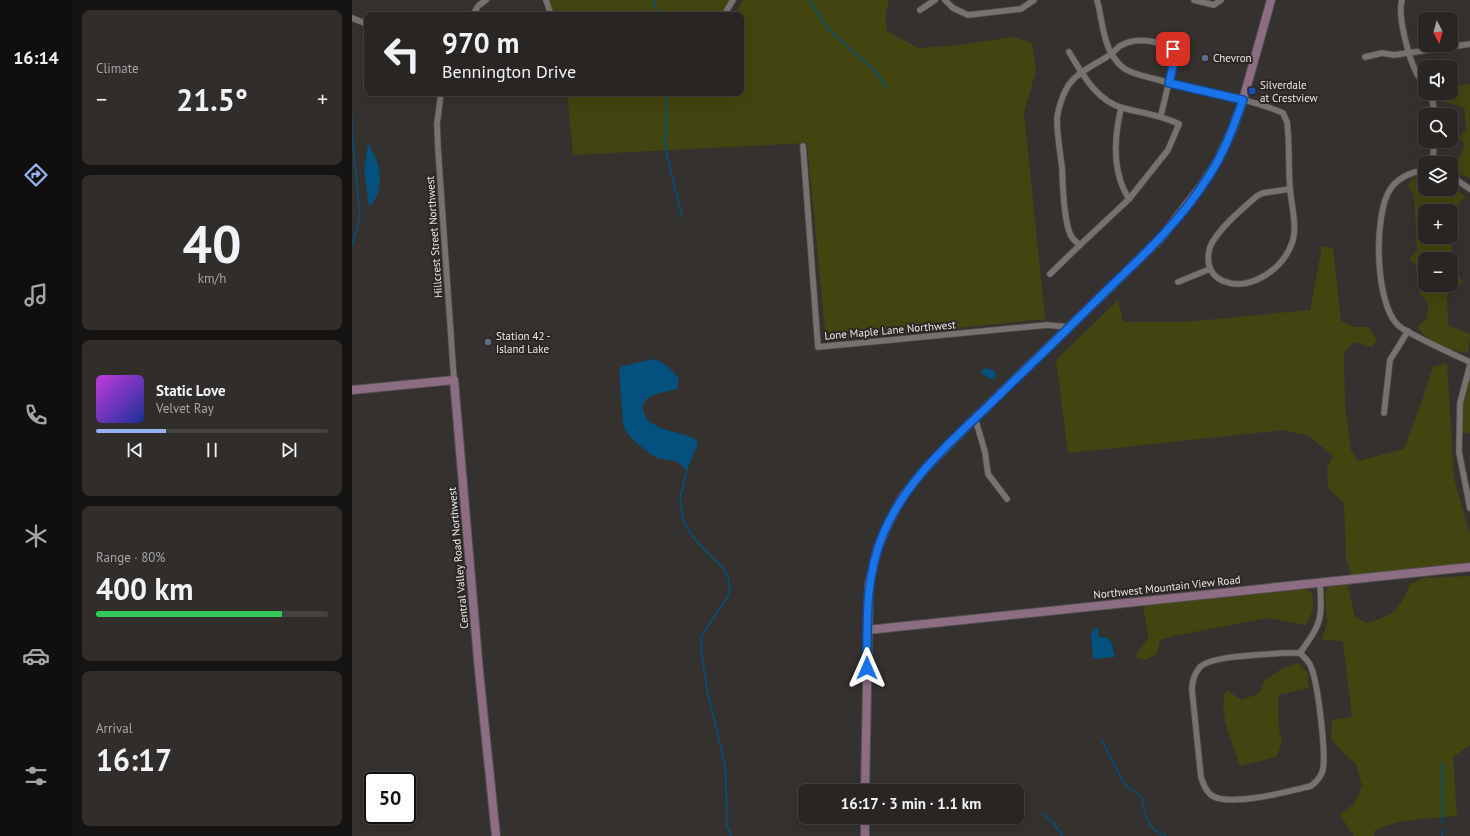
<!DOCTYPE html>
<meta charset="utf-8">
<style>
body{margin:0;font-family:"PT Sans",sans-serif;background:#302d2b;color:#f1f3f6;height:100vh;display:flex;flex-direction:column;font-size:15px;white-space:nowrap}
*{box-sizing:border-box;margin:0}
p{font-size:13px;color:#a5a5a6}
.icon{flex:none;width:22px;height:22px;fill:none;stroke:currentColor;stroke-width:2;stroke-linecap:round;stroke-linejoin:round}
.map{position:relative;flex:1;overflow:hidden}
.details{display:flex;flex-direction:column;gap:10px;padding:10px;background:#161413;width:280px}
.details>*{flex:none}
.hud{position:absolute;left:12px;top:12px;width:380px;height:84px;border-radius:8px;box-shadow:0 4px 16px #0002,0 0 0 1px #444241;background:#282523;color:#f1f3f6;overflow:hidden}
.needle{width:26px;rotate:174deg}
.buttons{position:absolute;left:1066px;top:12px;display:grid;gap:8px}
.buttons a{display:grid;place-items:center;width:40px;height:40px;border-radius:8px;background:#282523;box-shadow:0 4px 16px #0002,0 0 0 1px #444241;font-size:20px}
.speed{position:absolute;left:12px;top:772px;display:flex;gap:8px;font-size:20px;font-weight:700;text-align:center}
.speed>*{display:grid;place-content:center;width:52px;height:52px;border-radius:50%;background:#282523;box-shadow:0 4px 16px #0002,0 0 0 1px #444241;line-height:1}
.speed .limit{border:2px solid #111;border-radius:6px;background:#fff;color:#111}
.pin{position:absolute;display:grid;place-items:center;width:34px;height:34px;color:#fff;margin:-17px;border-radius:8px;box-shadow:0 2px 6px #0006}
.me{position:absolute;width:44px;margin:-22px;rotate:0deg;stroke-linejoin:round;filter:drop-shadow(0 0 3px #0008)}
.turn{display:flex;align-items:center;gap:14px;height:84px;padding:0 12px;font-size:18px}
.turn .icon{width:52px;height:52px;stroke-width:2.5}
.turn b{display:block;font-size:28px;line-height:34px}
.big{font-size:30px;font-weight:700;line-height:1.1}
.details .widget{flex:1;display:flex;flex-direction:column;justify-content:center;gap:6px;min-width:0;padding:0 14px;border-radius:8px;background:#302d2b}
.details .dial{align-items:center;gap:0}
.dial b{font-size:52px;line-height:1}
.song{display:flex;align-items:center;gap:12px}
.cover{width:48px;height:48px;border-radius:6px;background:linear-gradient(135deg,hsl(290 70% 55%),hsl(230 70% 35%))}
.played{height:4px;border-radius:2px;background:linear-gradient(90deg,#95b2f1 30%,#444241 30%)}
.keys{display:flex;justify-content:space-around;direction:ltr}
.heat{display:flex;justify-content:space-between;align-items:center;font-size:22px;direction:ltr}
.charge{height:6px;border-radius:3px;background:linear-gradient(90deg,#34c759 80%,#444241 0)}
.trip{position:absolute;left:446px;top:784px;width:226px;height:40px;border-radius:8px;background:#282523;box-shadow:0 4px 16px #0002,0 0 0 1px #444241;font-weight:700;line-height:40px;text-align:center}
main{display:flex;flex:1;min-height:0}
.tabs{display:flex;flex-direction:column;width:72px;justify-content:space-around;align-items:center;background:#100f0e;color:#a5a5a6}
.tabs .icon{width:28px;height:28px}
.tabs .active{color:#95b2f1}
.tabs b{font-size:18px;color:#f1f3f6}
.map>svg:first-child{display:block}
.green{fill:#424510}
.water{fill:#03517c}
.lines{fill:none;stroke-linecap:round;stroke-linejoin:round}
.stream{stroke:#03517c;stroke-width:1.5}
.street-casing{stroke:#534f4d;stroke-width:7}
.secondary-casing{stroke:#534f4d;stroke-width:10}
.street{stroke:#777270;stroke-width:5.5}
.secondary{stroke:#8c6d84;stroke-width:8}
.route-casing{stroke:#114b97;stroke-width:10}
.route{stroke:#1a73e8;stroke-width:7}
.service-dot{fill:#5c6f8a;stroke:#2b2725;stroke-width:1.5}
.transit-dot{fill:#1a4fb4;stroke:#2b2725;stroke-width:1.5}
.labels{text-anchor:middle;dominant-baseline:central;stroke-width:4;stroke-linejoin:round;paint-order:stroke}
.poi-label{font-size:11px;fill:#ece9e8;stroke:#2b2725;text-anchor:start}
.street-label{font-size:11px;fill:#ece9e8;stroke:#2b2725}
</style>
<main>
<nav class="tabs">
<b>16:14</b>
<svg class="icon active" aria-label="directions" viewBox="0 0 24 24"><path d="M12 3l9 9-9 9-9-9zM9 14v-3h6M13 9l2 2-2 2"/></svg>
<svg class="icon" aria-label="music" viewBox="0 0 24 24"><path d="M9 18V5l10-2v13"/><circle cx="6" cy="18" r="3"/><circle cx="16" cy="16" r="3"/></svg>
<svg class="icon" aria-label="phone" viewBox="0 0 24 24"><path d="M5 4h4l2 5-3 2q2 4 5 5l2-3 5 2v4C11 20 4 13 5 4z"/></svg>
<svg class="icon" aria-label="climate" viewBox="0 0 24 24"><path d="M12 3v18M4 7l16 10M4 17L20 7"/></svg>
<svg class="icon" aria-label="car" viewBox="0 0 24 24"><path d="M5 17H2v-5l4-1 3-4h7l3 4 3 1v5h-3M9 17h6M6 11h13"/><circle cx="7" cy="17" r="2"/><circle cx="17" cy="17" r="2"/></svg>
<svg class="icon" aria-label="filters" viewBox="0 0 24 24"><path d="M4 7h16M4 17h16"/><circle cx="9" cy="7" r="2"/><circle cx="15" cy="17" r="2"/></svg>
</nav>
<section class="details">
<div class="widget"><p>Climate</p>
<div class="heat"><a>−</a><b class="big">21.5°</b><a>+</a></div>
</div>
<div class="widget dial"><b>40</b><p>km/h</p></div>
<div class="widget">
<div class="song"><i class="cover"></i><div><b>Static Love</b><p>Velvet Ray</p></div></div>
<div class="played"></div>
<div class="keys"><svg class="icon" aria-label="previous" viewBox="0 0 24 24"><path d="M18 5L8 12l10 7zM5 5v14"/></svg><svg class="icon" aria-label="pause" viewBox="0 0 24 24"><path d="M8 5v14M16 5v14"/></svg><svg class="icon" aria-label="next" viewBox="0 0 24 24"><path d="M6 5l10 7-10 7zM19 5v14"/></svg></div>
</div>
<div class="widget"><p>Range · 80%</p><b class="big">400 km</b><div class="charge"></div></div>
<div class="widget"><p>Arrival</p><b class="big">16:17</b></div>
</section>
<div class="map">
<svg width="1118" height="836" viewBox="0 0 1118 836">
<rect width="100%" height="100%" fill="#35312f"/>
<g class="green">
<path d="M194,0H381L372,15H199Z"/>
<path d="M391,0H537L533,15L535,31L566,48L607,45L661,37L680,43L684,71L672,112L693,319L474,341L455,143L221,155L215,93H389V15H382Z"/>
<path d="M1118,84V178L1101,172L1113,145L1107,137L1114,129L1112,108L1087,100L1085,93H1099V86Z"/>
<path d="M1073,176V189H1099V183L1113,197L1099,211H1073V237H1099V230L1102,231L1100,237V257L1108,258L1099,267V259H1073V285H1099V269L1112,282L1101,288L1095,294L1096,325L1118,334L1116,353C1093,349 1080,345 1065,327L1074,320C1077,309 1078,302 1068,295L1064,264L1057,259L1065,251L1062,195L1056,186L1061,178Z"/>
<path d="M970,246L981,248L989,321L1001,327H1016L1025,340L1020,347L1002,342L992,352L993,406L999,451L1006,461L1052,449L1071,398L1081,366L1095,364L1102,478L1118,535V563L1116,567L1001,578L994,559L992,503L976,488L975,469L981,456L957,436L931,430L716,453L704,360L766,300L771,322H833L958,310Z"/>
<path d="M1118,365V433L1107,432L1108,403Z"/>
<path d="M1118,576V745L1101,757L1105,816C1076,819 1048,818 1022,831V836H1002L988,815L1003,803L1010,786L1004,764L990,752L979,738L980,720L1000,717L991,641L970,640L975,622L973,593L976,586L995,584L1003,617L1015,623C1042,615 1047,611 1058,584L1072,578Z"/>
<path d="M954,589L960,594C963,606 960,615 954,625L916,618L826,635L808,640L805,654L793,660L783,657L797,637L791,606Z"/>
<path d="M946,663L956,673L957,688L926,695L927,729L930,743L924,757L888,766C881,741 865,715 874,690L890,700L908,693L912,681L929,669Z"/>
</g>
<g class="water">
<path d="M16,144C29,162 34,190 17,207L12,169Z"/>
<path d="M302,359C313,362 321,371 327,379L325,389C315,392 289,394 291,409C294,432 329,430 345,440V446L335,470L324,461L305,458L298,454L280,439L274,431L271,423L267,371L270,366Z"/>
<path d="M634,368L643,371L644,374L643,379H639L630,374L629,371Z"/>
<path d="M746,628L747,637H753L759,641L763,657L741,659L739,636L741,629Z"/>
</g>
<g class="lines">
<g class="stream">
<path d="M301,0L306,15"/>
<path d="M457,0L478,31L522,70L535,87"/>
<path d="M315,93L313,147L330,217"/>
<path d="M0,246L8,216L0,134V116"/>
<path d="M335,470L328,498L331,519L335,528L345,542L372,569L376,577L378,588L375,598L350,635L349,649L355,690L372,760L374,776L375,825L379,836"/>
<path d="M749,739L773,785L790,797C792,816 795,829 814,836"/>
<path d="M1090,763V822"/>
<path d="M689,813L702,823L710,836"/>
<path d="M1090,830V836"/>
</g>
<g class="street-casing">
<g id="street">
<path d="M194,0L199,15"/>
<path d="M593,0L601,8L616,15L669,9L682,0"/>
<path d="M745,0C750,17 750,37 759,53C762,58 768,66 773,69C783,75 796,77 807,80C848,92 892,96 931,113L935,122C938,144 936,166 938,188C939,204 946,227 940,243C931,269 898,292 871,281C864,278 859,272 857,265C856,259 856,253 858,247C865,230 891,208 905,196L911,193L938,189"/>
<path d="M842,0L862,5L869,0"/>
<path d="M1050,0C1045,15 1057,59 1065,74C1066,77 1070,80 1073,83"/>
<path d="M568,10L583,0"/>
<path d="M121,15L126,6L134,0"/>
<path d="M372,15L381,0"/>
<path d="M0,18L15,24"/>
<path d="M717,52C730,73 744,101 771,108C793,114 806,114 827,124L816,150L777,199L728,245C723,241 719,238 717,231C711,213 711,186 710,167C708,152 705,135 705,119C706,108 712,90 719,82C728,70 747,63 759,54C762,52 765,48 768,46C784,36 806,41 821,49L823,57L809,115"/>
<path d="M1013,57L1030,53L1042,55L1118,44"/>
<path d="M89,93L85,124L86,148L102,380"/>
<path d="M1079,93L1083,115"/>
<path d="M769,108C762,138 760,173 777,199"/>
<path d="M451,146L466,347L695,325L717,327"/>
<path d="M1081,163L1082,141"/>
<path d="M1073,170C1060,172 1047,177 1039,188C1021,213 1023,302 1045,324C1048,328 1055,331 1060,334C1079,344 1098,353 1118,362"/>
<path d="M1099,176L1118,189"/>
<path d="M698,274L728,245"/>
<path d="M826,282L858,269"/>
<path d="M1118,365L1108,403L1107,452L1118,508"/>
<path d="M1032,413L1038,360L1056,331"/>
<path d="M623,418L633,452L636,474L655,499"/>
<path d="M930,653H948C952,657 957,661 959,667C966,683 974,752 971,769C970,776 964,782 959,786C938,791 876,808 859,795C853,790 851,784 849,777L840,690C840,681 842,674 848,667C861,655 912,655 930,653Z"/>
<path d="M948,653C970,622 970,621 968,582"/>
</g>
</g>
<g class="secondary-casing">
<g id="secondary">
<path d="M0,390L102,380L127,671L144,836"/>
<path d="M515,630L1118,567"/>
<path d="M513,791L517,584L526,547L539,518L551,496L569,473L623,418L808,239L850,185L865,162L881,128L891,100L919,0"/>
<path d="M513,817V836"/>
</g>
</g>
<use href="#street" class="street"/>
<use href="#secondary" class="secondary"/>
</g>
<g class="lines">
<g class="route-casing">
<path id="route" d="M515,668C515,621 513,576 532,532C554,481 596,444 635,407C676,367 717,328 757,288C794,253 831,218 858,174C873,151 882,125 891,100L817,83L823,57L821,49"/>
</g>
<use href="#route" class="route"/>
</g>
<g class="service-dot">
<circle cx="853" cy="58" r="4"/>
<circle cx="136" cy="342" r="4"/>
</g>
<rect class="transit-dot" x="896" y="87" width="8" height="8" rx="2"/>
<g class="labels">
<g class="poi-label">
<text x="861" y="58">Chevron</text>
<text x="908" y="85">Silverdale<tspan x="908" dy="13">at Crestview</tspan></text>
<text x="144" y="336">Station 42 -<tspan x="144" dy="13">Island Lake</tspan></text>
</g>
<g class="street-label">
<text transform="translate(82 237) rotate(-94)">Hillcrest Street Northwest</text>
<text transform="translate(538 330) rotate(-5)">Lone Maple Lane Northwest</text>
<text transform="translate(106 558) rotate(-95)">Central Valley Road Northwest</text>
<text transform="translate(815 587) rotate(-6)">Northwest Mountain View Road</text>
</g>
</g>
</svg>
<div class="buttons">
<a><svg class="needle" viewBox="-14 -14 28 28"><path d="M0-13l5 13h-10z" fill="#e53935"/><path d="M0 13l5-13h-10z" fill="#a5a5a6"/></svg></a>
<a><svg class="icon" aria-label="sound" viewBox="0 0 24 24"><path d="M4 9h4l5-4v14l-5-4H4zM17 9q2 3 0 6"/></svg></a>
<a><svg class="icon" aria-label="search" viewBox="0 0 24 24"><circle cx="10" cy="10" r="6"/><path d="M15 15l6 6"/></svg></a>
<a><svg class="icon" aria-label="layers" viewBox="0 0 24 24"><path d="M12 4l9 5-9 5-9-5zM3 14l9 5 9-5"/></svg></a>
<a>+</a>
<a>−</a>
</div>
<div class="speed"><div class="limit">50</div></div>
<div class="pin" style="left:821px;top:49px;background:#d93025"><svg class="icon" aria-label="arrive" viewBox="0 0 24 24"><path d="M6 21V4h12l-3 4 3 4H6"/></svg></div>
<svg class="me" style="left:515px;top:668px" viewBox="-20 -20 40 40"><path d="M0-17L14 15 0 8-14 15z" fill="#1a73e8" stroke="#fff" stroke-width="4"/></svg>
<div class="trip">16:17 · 3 min · 1.1 km</div>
<div class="hud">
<div class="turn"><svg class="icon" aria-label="left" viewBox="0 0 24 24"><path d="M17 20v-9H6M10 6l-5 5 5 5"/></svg><div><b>970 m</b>Bennington Drive</div></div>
</div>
</div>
</main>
